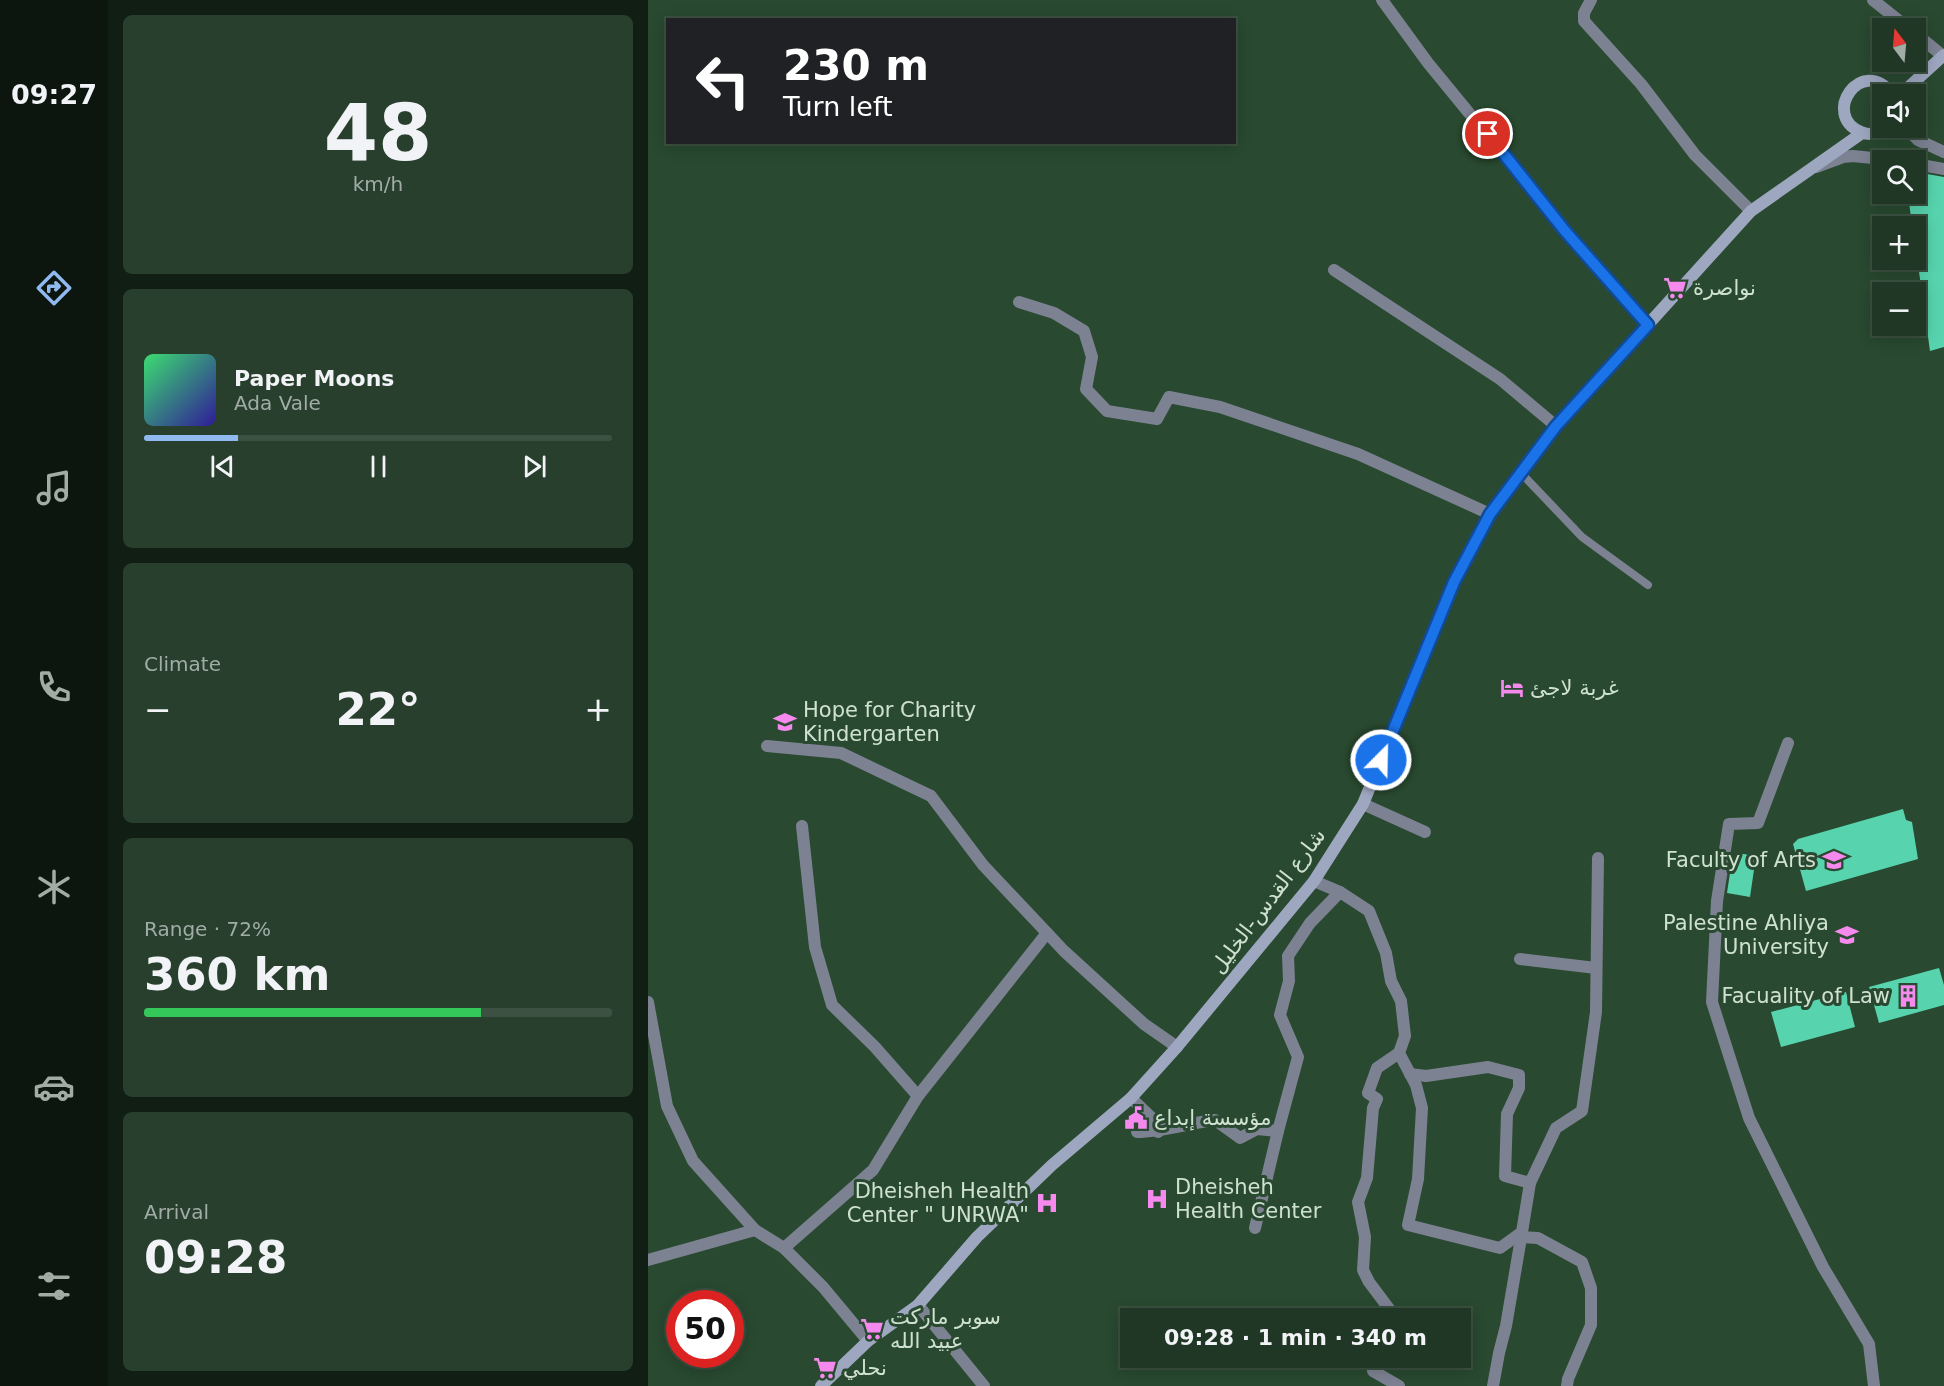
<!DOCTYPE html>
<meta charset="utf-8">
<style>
body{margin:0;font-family:"DejaVu Sans","Noto Naskh Arabic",sans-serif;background:#273f2c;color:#f1f3f6;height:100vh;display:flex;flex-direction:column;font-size:22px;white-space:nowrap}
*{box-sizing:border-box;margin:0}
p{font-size:20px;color:#a1aca6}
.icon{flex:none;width:33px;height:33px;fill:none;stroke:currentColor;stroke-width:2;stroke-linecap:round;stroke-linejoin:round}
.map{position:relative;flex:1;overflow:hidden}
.panel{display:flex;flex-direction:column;gap:15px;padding:15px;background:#111e14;width:540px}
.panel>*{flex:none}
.guide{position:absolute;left:18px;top:18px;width:570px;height:126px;border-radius:0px;box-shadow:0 3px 15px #0003,0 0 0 2px #3c5141;background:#202124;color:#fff;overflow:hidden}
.needle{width:39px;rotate:344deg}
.controls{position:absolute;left:1224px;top:18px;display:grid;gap:12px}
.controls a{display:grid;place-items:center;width:54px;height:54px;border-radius:0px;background:#1f3724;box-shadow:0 3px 15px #0003,0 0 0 2px #3c5141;font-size:30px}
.speed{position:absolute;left:18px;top:1290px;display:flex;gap:12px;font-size:30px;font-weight:700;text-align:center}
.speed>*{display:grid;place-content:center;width:78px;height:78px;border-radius:50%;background:#1f3724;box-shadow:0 3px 15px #0003,0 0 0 2px #3c5141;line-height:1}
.speed .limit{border:9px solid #d22;background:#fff;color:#111}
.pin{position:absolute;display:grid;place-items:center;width:51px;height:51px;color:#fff;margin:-26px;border:3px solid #fff;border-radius:50%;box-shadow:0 2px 6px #0007}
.me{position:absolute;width:66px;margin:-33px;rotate:23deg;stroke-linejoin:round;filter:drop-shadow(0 0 4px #0008)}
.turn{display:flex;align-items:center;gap:21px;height:126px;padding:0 18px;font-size:27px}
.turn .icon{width:78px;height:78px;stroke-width:2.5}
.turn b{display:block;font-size:42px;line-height:51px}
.big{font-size:45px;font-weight:700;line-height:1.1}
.panel .card{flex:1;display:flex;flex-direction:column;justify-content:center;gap:9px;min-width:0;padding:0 21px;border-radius:9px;background:#273f2c}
.panel .dial{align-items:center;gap:0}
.dial b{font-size:78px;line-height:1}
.song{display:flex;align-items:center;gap:18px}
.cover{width:72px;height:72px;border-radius:9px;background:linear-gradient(135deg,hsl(140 70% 55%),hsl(250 70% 35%))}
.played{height:6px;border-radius:3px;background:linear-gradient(90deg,#90b9f0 20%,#3c5141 20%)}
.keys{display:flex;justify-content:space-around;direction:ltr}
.heat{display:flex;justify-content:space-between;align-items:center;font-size:33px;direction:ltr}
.charge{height:9px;border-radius:4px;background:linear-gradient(90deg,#34c759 72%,#3c5141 0)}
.trip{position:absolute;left:472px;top:1308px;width:351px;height:60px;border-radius:0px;background:#1f3724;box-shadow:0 3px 15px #0003,0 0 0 2px #3c5141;font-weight:700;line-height:60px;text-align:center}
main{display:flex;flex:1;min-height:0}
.tabs{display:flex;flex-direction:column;width:108px;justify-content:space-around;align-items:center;background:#0c160e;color:#a1aca6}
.tabs .icon{width:42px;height:42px}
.tabs .active{color:#90b9f0}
.tabs b{font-size:27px;color:#f1f3f6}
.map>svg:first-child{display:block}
.building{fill:#57d4ae}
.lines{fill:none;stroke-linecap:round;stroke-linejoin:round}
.service{stroke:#7d8292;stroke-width:8}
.pedestrian{stroke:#7d8292;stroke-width:12}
.minor{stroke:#7d8292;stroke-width:12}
.secondary{stroke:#9ea7c0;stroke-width:12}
.route-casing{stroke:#114b97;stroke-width:15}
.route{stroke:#1a73e8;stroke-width:10}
.labels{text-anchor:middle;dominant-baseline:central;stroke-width:6;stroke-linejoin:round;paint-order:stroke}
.poi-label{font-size:21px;fill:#cfe1d1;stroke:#294930;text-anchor:start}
.street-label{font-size:21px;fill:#cfe1d1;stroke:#294930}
</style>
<main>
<nav class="tabs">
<b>09:27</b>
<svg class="icon active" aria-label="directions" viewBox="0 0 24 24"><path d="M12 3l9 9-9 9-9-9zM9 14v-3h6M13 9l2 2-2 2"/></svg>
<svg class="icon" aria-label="music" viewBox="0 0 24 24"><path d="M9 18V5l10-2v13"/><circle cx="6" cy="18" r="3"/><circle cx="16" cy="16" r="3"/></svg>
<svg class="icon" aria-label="phone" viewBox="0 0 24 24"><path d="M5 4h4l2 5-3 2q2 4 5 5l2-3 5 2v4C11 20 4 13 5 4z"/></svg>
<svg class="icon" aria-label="climate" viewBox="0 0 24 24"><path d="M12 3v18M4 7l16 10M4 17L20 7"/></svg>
<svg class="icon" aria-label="car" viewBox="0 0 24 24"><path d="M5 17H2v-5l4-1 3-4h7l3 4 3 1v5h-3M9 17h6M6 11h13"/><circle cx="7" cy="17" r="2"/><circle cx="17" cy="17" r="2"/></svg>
<svg class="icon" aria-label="filters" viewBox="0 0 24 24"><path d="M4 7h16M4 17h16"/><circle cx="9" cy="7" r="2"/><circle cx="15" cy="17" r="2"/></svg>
</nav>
<section class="panel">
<div class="card dial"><b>48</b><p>km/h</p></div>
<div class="card">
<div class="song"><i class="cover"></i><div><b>Paper Moons</b><p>Ada Vale</p></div></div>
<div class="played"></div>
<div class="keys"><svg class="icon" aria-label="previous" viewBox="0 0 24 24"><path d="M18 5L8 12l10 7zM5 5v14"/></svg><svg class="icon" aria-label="pause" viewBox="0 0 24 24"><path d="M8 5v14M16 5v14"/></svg><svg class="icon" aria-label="next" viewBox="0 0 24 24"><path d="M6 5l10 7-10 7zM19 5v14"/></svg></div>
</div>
<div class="card"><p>Climate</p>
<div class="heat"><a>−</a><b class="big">22°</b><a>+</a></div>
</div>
<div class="card"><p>Range · 72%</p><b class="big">360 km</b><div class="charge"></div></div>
<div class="card"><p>Arrival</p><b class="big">09:28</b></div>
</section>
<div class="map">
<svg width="1296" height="1386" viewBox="0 0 1296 1386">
<rect width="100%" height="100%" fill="#294930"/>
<g class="building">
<path d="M1268,172L1296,177V347L1282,351L1268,250V226H1264L1260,194H1268Z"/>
<path d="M1255,809L1258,820L1264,822L1270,859L1158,891L1145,844L1150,839Z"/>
<path d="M1089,853L1108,856L1102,897L1079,893L1082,873L1086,874Z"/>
<path d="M1291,968L1296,985V1005L1231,1023L1221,987Z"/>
<path d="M1198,992L1207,1027L1133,1047L1123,1012Z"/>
</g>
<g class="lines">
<path class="service" d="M873,473L934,537L1000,585"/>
<g class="pedestrian">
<path d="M715,804L777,832"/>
<path d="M872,959L948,968"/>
<path d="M483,1098L506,1120L510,1132"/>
<path d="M489,1132C516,1132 540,1123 567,1120L592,1138L609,1129L630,1131"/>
<path d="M873,1237L890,1238L934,1262L943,1288V1325L920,1379L919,1386"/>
<path d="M136,1248L225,1170L270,1096L399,933"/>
<path d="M748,1318L721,1282L715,1270L717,1237L710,1202L719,1178L725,1108L729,1099L720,1093L729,1068L751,1053"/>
<path d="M734,1358L725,1371L751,1386"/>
</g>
<g class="minor">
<path d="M734,0L780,63L917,230L1000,325"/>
<path d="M943,0L936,13V21L993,84L1047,155L1103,211"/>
<path d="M1225,0L1260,28"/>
<path d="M1268,34L1295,56"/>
<path d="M1258,128L1270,140L1296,152"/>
<path d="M1268,164L1296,169"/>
<path d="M1168,167L1195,157L1205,156L1244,160"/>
<path d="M686,270L852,379L908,426"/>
<path d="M371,302L406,313L436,331L444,357L438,389L459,411L509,419L521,397L572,407L710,454L842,514"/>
<path d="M1140,743L1110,823L1081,824L1069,901L1064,1002L1101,1118L1175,1267L1221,1344L1226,1386"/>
<path d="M119,746L193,753L283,796L335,865L416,951L496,1024L529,1047"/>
<path d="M154,826L167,947L184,1005L227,1047L270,1096"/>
<path d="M666,881L692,892L721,911L738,953L743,981L753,1001L757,1036L751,1053L768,1085L774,1108L770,1179L760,1225L852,1248L874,1232L882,1183L908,1128L934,1111L948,1012L950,858"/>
<path d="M0,1002L19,1106L45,1161L107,1230L136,1248L175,1287L220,1341"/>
<path d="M762,1074L778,1076L840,1067L871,1075V1088L859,1114L857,1176L882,1183"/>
<path d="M607,1228L630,1131L650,1057L632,1015L641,981L640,956L662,923L692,892"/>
<path d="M0,1260L107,1230"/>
<path d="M270,1305L336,1386"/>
<path d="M845,1386L851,1353L858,1326L874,1232"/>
</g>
<g class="secondary">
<path d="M1253,94L1296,55"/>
<path d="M1240,128C1233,134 1222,136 1213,132C1172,115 1214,54 1244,94"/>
<path d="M173,1386L220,1341L270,1305L329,1237L404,1165L483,1098L529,1047L666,881L715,804L806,582L842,514L908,426L1103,211L1214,133"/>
</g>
</g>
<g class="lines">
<g class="route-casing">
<path id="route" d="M733,760L806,582L842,514L908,426L1000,325L917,231L840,134"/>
</g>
<use href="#route" class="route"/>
</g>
<defs>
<g id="supermarket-bare" transform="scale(1.8)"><path d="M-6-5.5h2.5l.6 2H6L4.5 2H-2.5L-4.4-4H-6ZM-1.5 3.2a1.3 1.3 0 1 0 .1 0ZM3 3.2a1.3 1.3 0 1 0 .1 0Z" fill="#f689ee" stroke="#294930" stroke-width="2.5" paint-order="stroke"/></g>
<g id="hotel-bare" transform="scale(1.8)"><path d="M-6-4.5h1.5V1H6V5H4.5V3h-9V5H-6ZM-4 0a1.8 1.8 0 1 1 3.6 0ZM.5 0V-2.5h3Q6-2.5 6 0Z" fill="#f689ee" stroke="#294930" stroke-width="2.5" paint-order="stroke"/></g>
<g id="school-bare" transform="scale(1.8)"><path d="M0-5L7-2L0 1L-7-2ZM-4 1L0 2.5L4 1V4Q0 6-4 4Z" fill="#f689ee" stroke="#294930" stroke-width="2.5" paint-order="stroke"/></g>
<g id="university-bare" transform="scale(1.8)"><path d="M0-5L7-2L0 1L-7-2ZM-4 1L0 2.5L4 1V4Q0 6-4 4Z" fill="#f689ee" stroke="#294930" stroke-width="2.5" paint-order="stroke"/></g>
<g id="building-bare" transform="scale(1.8)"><path d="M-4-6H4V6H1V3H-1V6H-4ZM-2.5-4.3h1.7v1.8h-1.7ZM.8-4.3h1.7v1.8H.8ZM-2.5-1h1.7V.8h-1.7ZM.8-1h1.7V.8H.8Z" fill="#f689ee" stroke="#294930" stroke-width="2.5" paint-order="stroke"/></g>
<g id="civic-bare" transform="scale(1.8)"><path d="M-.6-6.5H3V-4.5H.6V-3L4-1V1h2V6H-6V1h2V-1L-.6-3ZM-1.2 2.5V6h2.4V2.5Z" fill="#f689ee" stroke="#294930" stroke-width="2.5" paint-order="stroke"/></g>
<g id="hospital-bare" transform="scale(1.8)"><path d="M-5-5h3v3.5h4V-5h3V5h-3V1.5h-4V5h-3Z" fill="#f689ee" stroke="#294930" stroke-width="2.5" paint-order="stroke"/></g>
</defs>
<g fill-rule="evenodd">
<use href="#supermarket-bare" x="1027" y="288"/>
<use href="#hotel-bare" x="864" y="688"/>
<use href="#school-bare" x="137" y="722"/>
<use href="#university-bare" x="1186" y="860"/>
<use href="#university-bare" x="1199" y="935"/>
<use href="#building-bare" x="1260" y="996"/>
<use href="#civic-bare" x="488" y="1118"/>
<use href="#hospital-bare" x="509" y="1199"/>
<use href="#hospital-bare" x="399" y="1203"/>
<use href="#supermarket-bare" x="224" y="1329"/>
<use href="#supermarket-bare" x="177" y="1368"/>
</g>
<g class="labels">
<g class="poi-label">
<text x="1045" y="288">نواصرة</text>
<text x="882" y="688">غربة لاجئ</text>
<text x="155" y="710">Hope for Charity<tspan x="155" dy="24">Kindergarten</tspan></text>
<text x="1168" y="860" text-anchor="end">Faculty of Arts</text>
<text x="1181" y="923" text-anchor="end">Palestine Ahliya<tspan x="1181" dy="24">University</tspan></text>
<text x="1242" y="996" text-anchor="end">Facuality of Law</text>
<text x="506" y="1118">مؤسسة إبداع</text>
<text x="527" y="1187">Dheisheh<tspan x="527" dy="24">Health Center</tspan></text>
<text x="381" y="1191" text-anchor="end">Dheisheh Health<tspan x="381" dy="24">Center " UNRWA"</tspan></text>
<text x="242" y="1317">سوبر ماركت<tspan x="242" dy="24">عبيد الله</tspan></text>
<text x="195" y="1368">نحلي</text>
</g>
<g class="street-label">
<text transform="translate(620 901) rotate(-53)">شارع القدس-الخليل</text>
</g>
</g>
</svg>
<div class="controls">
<a><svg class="needle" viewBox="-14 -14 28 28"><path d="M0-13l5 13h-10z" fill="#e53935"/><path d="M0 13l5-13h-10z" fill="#a1aca6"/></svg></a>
<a><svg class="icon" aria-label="sound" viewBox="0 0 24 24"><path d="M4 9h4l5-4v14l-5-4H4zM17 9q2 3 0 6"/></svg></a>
<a><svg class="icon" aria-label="search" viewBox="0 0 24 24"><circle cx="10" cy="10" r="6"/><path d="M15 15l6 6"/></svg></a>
<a>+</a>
<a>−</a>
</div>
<div class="speed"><div class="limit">50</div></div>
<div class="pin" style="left:840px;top:134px;background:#d93025"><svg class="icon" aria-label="arrive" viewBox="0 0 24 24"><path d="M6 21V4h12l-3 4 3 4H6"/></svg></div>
<svg class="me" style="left:733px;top:760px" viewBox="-20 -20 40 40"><circle r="17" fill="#1a73e8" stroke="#fff" stroke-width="3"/><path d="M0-11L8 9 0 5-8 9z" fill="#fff"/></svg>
<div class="trip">09:28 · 1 min · 340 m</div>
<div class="guide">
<div class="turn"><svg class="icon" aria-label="left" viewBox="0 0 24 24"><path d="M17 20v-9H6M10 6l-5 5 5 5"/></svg><div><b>230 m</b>Turn left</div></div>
</div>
</div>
</main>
